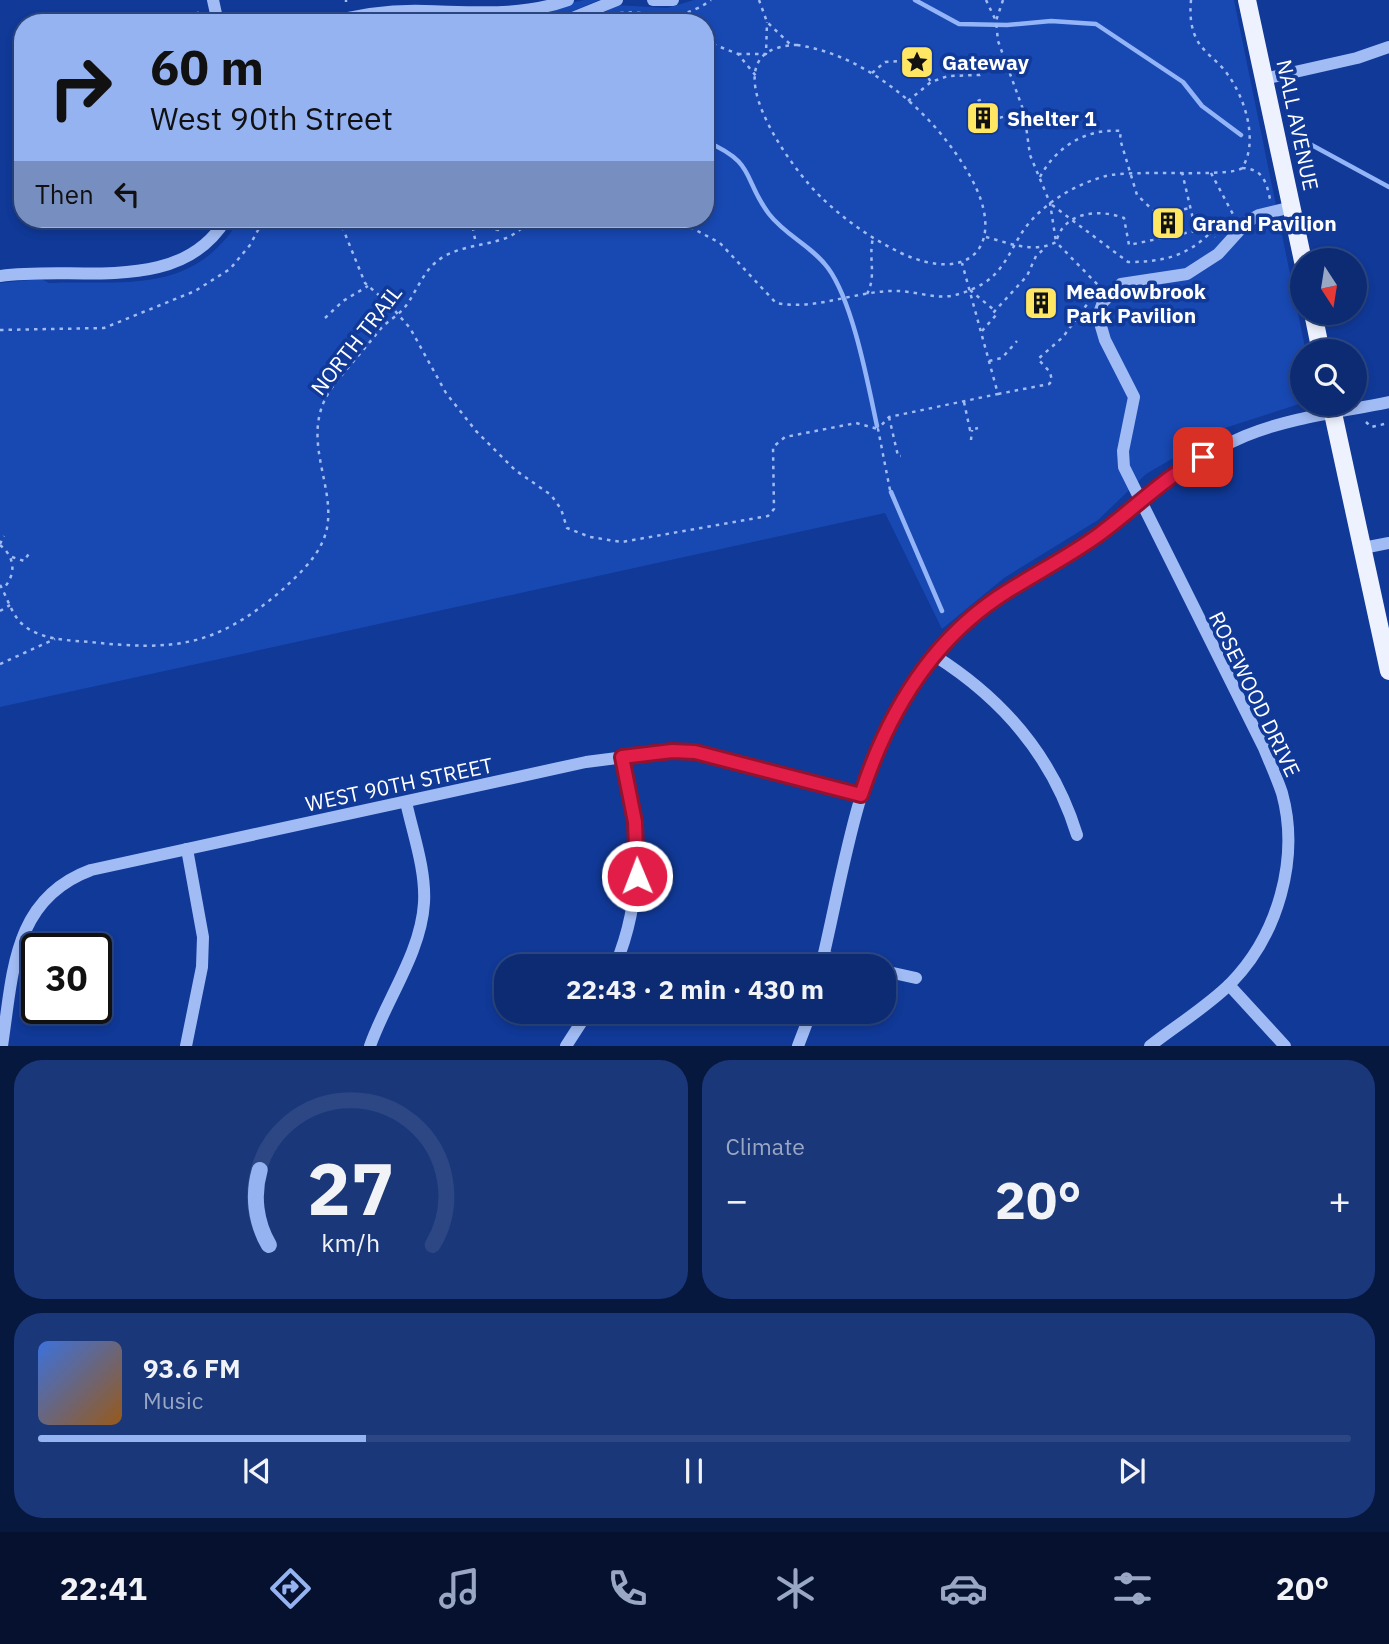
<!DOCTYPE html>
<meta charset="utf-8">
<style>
body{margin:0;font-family:"IBM Plex Sans",sans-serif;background:#1a377a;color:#f1f3f6;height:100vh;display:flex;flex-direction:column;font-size:26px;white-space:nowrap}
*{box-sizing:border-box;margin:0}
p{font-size:23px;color:#9aa7c4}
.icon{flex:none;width:38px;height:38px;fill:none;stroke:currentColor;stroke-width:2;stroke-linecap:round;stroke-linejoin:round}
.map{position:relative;height:1046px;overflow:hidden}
.sheet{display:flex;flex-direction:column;gap:14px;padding:14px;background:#07183f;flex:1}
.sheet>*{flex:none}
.top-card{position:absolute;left:14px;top:14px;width:700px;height:214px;border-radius:28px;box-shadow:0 4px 10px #0003,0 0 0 2px #2c4784;background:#95b2f1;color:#111;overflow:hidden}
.needle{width:46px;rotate:168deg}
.buttons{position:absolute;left:1290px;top:248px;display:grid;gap:14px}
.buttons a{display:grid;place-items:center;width:77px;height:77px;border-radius:50%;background:#0c2b72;box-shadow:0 4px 10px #0003,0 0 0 2px #2c4784;font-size:35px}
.speed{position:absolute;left:21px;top:933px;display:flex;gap:14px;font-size:35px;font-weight:700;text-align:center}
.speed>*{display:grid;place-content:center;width:91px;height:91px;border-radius:50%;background:#0c2b72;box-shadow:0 4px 10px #0003,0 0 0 2px #2c4784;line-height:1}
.speed .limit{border:4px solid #111;border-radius:10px;background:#fff;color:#111}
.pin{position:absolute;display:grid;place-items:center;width:60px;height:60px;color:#fff;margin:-30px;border-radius:14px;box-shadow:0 4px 10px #0006}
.me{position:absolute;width:77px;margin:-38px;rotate:359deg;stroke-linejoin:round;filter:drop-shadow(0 0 5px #0008)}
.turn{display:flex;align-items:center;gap:24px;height:147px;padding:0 21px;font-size:32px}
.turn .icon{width:91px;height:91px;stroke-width:2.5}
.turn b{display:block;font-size:49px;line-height:60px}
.then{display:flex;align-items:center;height:66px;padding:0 21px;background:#0003;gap:14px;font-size:26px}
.big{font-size:52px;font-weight:700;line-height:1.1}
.sheet .card{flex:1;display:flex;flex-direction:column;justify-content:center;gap:10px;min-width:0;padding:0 24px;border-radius:28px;background:#1a377a}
.sheet .dial{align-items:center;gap:0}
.dial svg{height:182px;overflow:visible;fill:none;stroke:#2c4784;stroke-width:7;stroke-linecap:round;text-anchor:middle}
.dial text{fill:#f1f3f6;stroke:none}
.song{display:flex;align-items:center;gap:21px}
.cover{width:84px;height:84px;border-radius:10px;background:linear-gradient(135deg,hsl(220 70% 55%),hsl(30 70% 35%))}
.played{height:7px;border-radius:4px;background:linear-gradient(90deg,#95b2f1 25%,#2c4784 25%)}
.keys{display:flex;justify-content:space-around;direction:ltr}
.heat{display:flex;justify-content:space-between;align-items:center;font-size:38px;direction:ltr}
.sheet .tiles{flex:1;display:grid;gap:14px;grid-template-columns:1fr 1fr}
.card:last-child{grid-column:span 2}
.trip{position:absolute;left:494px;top:954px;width:402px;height:70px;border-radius:28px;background:#0c2b72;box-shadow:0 4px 10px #0003,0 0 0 2px #2c4784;font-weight:700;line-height:70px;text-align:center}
.menu{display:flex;height:112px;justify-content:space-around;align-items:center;background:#05112e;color:#9aa7c4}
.menu .icon{width:49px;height:49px}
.menu .selected{color:#95b2f1}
.menu b{font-size:32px;color:#f1f3f6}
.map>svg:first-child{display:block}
.green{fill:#1848b2}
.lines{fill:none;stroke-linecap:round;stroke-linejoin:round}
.stream{stroke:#93b4f7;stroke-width:4.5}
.path{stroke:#a1bbf4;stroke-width:2.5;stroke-dasharray:3.5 5;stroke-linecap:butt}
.minor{stroke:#a1bbf4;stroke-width:12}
.major{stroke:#eef2ff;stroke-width:18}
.route-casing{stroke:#92132f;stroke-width:18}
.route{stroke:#e11d48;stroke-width:12}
.labels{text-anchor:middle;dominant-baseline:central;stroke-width:7;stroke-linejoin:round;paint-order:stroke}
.poi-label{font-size:21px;font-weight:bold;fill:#fff;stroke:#103998;text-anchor:start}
.street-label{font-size:21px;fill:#fff;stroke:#103998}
</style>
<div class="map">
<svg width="1389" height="1046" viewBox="0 0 1389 1046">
<rect width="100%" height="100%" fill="#103998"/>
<g class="green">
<path d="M584,0H599L544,23H351L393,17L501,18Z"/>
<path d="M694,0H1234L1306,352H1302V403L1225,428L1146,474L1098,520L1004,578L942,629L885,513L0,707V283L41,279L49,283C127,280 192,296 240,219H705V23H587L616,5L667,8Z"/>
</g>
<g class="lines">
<g class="stream">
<path d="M915,0L959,24L1007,25L1051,21L1096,24L1183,82L1202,106L1241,135"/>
<path d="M705,141C757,163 742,178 769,214C786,236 812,246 828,268C853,302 868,384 877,426"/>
<path d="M1308,143L1389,187"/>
<path d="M891,492L942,611"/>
</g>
<g class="path">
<path d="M346,0V2"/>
<path d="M759,0L767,22L791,45"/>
<path d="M986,0L996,21"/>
<path d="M1003,0L996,21L998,41L1024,112L1030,155L1050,203L1056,242"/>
<path d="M620,13C656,10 677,25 711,0"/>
<path d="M643,15L655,23"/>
<path d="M154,23L202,12"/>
<path d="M705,41L738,54L756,76"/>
<path d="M797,45C868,55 936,115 970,176C1008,243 972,286 901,253C872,239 846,221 823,199C792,171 702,47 797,45Z"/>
<path d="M738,54H766L767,22"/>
<path d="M915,59L920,60L918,65L914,63Z"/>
<path d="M919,64L931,82"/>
<path d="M872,73L885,62L914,60"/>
<path d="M908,101L931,82L948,76L980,75L1003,58"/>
<path d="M970,105L982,99L994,119L1024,112"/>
<path d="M1242,168C1262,169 1266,180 1270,199"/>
<path d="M1182,172L1193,219L1215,237"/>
<path d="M1211,173L1235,218"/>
<path d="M1040,177C1056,147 1086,128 1121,131L1120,139L1137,195L1158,215L1190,208"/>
<path d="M1052,205L1128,262C1161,262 1186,257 1210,233"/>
<path d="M339,219L365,283L389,304L410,328L446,393L476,431L515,470L551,495L561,509L567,528L590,537L622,542L768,516L774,509L773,447L785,437L856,423L878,429"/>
<path d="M402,219L403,230"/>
<path d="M471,219L476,244"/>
<path d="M675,219L720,243L776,303C816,311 857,290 897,291C916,291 937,300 955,295C968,292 984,285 993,276C1006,264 1013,246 1023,231C1042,204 1073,185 1106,176C1133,169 1231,178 1242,168C1259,142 1245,98 1228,75C1219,61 1203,53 1196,38C1190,25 1190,13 1191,0"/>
<path d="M471,224L480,223L498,230L505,221L528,222"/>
<path d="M986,237C1009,243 1034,254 1056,242L1100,287"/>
<path d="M1057,239C1066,211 1100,209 1124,218L1129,245L1205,229"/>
<path d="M970,290L994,310"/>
<path d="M867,294C877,275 868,259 873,238"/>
<path d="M325,318L343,301L368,286"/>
<path d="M0,330L104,328L195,291L230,269L250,245L264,219"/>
<path d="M982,331L996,315L993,313L1027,276L1036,256L1045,248"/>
<path d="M989,361L1002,358L1017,341"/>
<path d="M998,394L1049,384L1052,381L1050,372L1038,359L1063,337L1088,303"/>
<path d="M964,402L970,430L978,428"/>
<path d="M889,417L898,456H901"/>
<path d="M1366,422L1371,427L1389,423"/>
<path d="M971,440L972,430"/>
<path d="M890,490L878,429L889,417L998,394L962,263"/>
<path d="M0,544L4,536"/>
<path d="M0,545C16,558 16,575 3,589"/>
<path d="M12,557L24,561L30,552"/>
<path d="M0,585C7,597 11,612 20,622C38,640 66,640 90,642C174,651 215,647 281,591C296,577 313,562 322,543C345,495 295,442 331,389C345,370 363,351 378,332C385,322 397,317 405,307C418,290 423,269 443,257C462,246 482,246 503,239C514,236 524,226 534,219"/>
<path d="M0,611L10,605"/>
<path d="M0,664L55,639"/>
</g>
<g class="minor">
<path d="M213,0L218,23"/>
<path d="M653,0H673"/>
<path d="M329,23C360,14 392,10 425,11C474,12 521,17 568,0"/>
<path d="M560,23L617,0"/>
<path d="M1264,79L1357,58L1389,47"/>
<path d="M0,276C77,265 180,296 226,219"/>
<path d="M1363,548L1389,543"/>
<path d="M935,656C1003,699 1053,757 1077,835"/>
<path d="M824,956L861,966"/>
<path d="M615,966C646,892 637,833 622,757"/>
<path d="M821,966C842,879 854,787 897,707C919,666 959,624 997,598C1029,576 1064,559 1096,537C1112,525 1125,511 1141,499C1172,474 1208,452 1245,436C1291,417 1341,412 1389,402"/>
<path d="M884,971L916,978"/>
<path d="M1229,985L1285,1046"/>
<path d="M2,1046C13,974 12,899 91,870L586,762L672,751L717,756L861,795"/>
<path d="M186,1046L202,967L203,937L187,849"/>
<path d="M370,1046C386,1000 421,953 424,903C426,870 413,834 406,802"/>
<path d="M566,1046L588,1012"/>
<path d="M798,1046L811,1012"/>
<path d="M1150,1046C1177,1025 1208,1006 1231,983C1278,935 1300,858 1282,793C1277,778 1270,763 1264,748L1124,467L1123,451L1134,397L1105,340L1098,316L1103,302L1121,284L1187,274L1218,254L1247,222L1259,215L1292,207"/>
</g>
<g class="major">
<path d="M1247,0L1303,261"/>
<path d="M1313,313L1321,352"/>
<path d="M1331,404L1389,671"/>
</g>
</g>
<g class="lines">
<g class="route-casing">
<path id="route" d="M637,876L635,822L622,757L672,751L695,752L861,795C886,718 928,645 997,598C1030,576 1065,559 1097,536C1133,510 1163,478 1203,457"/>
</g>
<use href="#route" class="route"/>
</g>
<defs>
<g id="sight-square" transform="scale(1.75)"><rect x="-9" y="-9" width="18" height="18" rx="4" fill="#ffe764" stroke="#103998"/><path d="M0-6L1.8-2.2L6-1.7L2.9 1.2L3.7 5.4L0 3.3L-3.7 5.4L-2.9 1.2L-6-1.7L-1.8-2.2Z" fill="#111"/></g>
<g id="building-square" transform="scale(1.75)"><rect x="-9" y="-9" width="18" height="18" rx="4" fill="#ffe764" stroke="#103998"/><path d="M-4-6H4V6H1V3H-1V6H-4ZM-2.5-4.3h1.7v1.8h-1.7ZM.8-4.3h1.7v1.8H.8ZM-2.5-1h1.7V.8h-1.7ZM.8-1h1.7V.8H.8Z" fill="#111"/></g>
</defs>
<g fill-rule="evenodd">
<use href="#sight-square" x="917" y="62"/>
<use href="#building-square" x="983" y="118"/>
<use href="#building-square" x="1168" y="223"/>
<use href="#building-square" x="1041" y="303"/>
</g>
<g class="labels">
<g class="poi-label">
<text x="942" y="62">Gateway</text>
<text x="1007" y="118">Shelter 1</text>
<text x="1192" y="223">Grand Pavilion</text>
<text x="1066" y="291">Meadowbrook<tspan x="1066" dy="24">Park Pavilion</tspan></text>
</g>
<g class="street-label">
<text transform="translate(1298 125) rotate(78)">NALL AVENUE</text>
<text transform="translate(356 340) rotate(-52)">NORTH TRAIL</text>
<text transform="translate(1255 694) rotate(64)">ROSEWOOD DRIVE</text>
<text transform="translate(399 784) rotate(-12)">WEST 90TH STREET</text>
</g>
</g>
</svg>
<div class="buttons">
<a><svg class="needle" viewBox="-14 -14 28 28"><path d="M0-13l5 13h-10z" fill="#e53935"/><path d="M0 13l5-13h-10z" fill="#9aa7c4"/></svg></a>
<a><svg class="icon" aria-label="search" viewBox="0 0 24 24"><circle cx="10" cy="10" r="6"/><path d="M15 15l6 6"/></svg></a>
</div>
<div class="speed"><div class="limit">30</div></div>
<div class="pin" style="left:1203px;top:457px;background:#d93025"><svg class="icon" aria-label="arrive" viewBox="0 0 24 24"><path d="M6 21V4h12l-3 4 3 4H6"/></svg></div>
<svg class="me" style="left:637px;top:876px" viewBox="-20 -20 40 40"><circle r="17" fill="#e11d48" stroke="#fff" stroke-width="3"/><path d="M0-11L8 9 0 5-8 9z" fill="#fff"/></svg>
<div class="trip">22:43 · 2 min · 430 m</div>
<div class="top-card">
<div class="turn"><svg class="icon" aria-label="right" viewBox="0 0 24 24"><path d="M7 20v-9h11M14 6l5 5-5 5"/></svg><div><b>60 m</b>West 90th Street</div></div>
<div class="then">Then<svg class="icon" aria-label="left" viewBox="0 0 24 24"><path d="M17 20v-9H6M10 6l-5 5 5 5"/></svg></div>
</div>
</div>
<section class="sheet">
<div class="tiles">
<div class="card dial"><svg viewBox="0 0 100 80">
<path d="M14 69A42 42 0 1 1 86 69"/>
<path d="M14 69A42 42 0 0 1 10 36" stroke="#95b2f1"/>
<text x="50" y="56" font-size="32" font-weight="700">27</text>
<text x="50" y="72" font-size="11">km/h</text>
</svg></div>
<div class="card"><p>Climate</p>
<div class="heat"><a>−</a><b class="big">20°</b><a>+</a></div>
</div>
<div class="card">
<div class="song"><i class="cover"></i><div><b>93.6 FM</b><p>Music</p></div></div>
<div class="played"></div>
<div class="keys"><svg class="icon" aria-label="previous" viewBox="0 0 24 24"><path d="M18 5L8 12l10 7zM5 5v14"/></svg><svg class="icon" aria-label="pause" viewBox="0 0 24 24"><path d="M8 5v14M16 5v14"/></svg><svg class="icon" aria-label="next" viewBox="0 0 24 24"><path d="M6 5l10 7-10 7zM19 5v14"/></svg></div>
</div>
</div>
</section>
<nav class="menu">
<b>22:41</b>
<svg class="icon selected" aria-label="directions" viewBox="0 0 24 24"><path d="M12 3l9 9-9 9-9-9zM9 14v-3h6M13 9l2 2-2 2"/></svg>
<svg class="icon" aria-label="music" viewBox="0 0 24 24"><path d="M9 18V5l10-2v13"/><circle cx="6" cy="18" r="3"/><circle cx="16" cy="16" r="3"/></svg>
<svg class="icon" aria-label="phone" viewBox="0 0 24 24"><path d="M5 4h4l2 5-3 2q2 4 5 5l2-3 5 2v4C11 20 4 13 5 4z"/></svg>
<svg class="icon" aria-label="climate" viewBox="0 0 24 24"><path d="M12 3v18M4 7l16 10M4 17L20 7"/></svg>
<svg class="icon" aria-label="car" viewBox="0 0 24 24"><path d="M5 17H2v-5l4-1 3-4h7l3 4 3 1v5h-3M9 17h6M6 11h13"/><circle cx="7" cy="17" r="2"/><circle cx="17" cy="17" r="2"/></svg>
<svg class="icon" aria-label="filters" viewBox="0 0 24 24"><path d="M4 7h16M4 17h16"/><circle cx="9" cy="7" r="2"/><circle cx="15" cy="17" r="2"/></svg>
<b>20°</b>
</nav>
